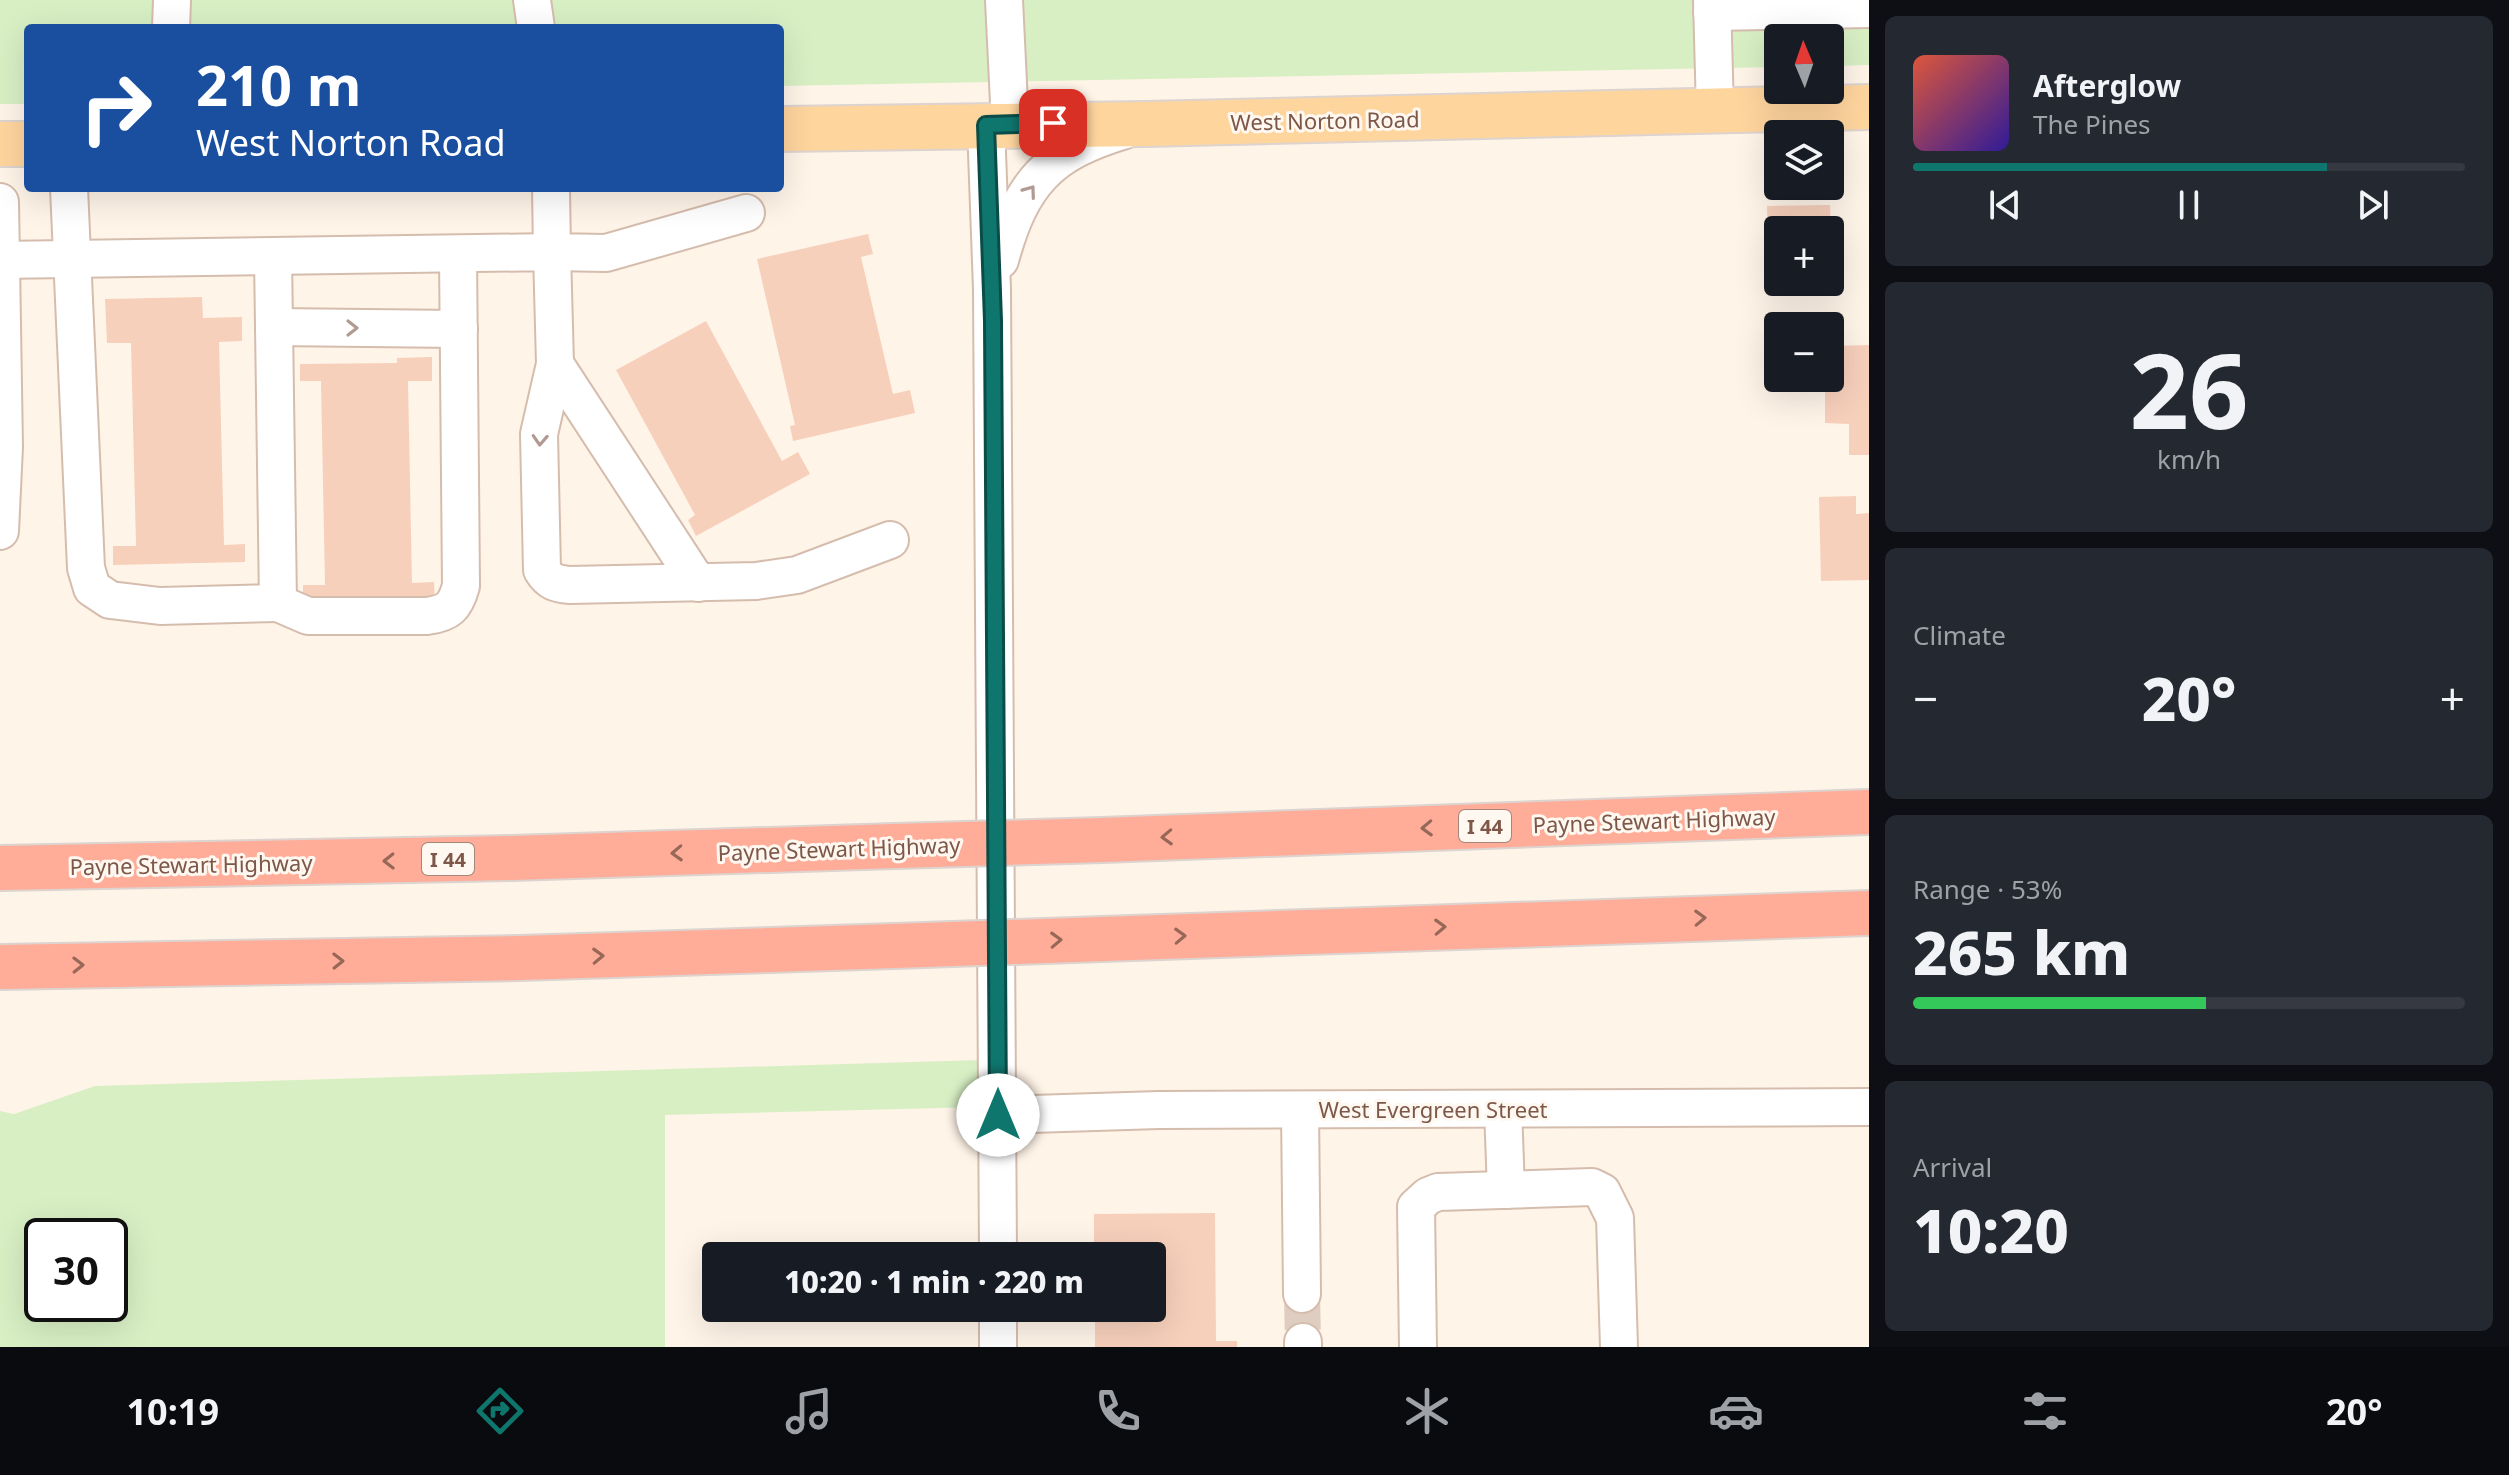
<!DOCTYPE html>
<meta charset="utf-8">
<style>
body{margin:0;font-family:"Noto Sans",sans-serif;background:#242831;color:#f1f3f6;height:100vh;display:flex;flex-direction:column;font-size:30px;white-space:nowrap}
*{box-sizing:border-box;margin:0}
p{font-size:26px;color:#9ea1a6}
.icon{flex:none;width:44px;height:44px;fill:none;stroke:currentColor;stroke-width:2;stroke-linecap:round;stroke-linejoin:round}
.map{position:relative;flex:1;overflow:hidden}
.details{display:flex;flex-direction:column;gap:16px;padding:16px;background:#0d0f14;width:640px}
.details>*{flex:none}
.guide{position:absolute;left:24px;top:24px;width:760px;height:168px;border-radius:8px;box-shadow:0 8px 32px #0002;background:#1a4fa0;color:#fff;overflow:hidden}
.needle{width:52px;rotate:358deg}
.fabs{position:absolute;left:1764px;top:24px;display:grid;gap:16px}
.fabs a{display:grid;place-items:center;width:80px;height:80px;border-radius:8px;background:#171b24;box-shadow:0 8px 32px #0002;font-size:40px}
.speed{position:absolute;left:24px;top:1218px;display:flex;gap:16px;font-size:40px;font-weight:700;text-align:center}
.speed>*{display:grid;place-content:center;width:104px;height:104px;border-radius:50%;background:#171b24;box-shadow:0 8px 32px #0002;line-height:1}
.speed .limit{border:4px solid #111;border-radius:12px;background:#fff;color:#111}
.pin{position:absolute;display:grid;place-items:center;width:68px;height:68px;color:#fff;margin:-34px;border-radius:16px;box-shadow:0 4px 12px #0006}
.me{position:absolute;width:88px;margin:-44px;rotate:0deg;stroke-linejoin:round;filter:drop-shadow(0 0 6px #0008)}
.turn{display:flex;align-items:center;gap:28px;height:168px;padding:0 40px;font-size:36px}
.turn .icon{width:104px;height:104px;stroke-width:2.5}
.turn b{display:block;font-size:56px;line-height:68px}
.big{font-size:60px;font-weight:800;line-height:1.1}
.details .card{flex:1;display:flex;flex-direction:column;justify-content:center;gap:12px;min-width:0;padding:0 28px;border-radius:12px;background:#242831}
.details .dial{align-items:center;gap:0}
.dial b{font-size:104px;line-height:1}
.song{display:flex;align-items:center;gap:24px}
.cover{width:96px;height:96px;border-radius:12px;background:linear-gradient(135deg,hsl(10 70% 55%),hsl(250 70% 35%))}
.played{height:8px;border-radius:4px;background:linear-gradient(90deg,#0f766e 75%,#363941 75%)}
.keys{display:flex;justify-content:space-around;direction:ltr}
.heat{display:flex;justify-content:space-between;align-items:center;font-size:44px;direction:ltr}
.charge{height:12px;border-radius:6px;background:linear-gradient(90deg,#34c759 53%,#363941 0)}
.trip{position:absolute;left:702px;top:1242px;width:464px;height:80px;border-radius:8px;background:#171b24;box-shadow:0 8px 32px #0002;font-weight:800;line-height:80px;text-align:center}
.tab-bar{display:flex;height:128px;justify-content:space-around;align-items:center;background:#090b0e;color:#9ea1a6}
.tab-bar .icon{width:56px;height:56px}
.tab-bar .active{color:#0f766e}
.tab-bar b{font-size:36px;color:#f1f3f6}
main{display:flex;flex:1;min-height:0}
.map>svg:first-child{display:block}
.green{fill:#d8efc4;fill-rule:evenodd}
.building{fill:#f7d0bc}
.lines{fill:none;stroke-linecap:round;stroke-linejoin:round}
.minor-tunnel{stroke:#decdc0;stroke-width:36;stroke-dasharray:36 18;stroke-linecap:butt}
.minor-casing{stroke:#d5bdae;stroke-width:40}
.major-casing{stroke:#ddd3cf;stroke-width:48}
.highway-casing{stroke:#ddd3cf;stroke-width:48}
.minor{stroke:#fff;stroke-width:36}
.major{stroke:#ffd59e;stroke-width:44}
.highway{stroke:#ffac98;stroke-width:44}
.highway-bridge-casing{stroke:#ddd3cf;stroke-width:48;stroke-linecap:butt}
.highway-bridge{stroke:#ffac98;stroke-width:44}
.oneway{stroke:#b19a91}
.oneway2{stroke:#976858}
.route-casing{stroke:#0a4d48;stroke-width:20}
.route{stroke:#0f766e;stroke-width:14}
.labels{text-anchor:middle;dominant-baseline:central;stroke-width:6;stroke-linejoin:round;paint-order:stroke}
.shield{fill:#fff8f0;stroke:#a4877a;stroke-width:2}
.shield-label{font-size:20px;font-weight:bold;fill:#7d5748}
.street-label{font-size:22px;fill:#7d5748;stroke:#fff8f0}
</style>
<main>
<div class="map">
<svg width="1869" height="1347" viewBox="0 0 1869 1347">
<rect width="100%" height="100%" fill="#fff4e8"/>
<g class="green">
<path d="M0,0H1869V65L1830,66V38H1778V67L780,86V28H28V104H0Z"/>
<path d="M980,1060V1107L665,1115V1347H0V1111L14,1114L95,1086ZM42,1236H110V1304H42Z"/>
</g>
<g class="building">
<path d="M1830,205L1831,230H1778V279L1769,280L1767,206Z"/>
<path d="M868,234L873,254L861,257L893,394L910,390L915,413L793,441L790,426L795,425L757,259Z"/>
<path d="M202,297L203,318L242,317V341L219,342L224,545L245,544V562L113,565V546H136L131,343H107L105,299Z"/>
<path d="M706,321L782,461L798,452L810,474L696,536L688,520L695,515L616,370Z"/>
<path d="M1869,345V455H1849V424L1825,423V389H1834V346Z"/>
<path d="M432,357V381H408L412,583L434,582L435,602L303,605V585H325L321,381H300V364L397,363V358Z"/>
<path d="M1856,496V514L1869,513V580L1821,581L1819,497Z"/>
<path d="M1215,1213L1216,1341H1237V1347H1095V1308H1152V1256H1094V1214Z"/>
</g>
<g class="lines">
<path class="minor-tunnel" d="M1302,1294L1303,1342"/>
<g class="minor-casing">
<g id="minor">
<path d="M532,0L536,28"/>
<path d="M1004,0L1010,124"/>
<path d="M1712,0L1715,111"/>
<path d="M1712,12L1869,9"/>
<path d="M171,28L172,0"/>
<path d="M986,125L992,289L998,1256"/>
<path d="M69,188L86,568L92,588L110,600L160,606L278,603L273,257"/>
<path d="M551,188L552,252L606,253L746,213"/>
<path d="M0,202L4,447L0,531"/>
<path d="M0,260L552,252L555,364L539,434L542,570C549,582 557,584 570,585L756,581L797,575L890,540"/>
<path d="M1000,260C1021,183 1048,153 1125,130"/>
<path d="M274,327L459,329"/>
<path d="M555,364L698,583"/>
<path d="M278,603L308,616H427C449,613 455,607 461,586L458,255"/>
<path d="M1503,1109L1506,1190"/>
<path d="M1300,1110L1302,1294"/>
<path d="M998,1115L1159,1110L1869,1107"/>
<path d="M998,1308V1347"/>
<path d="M1303,1342V1347"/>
<path d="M1418,1347L1416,1207L1428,1196L1438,1192L1592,1187L1602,1192L1615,1218L1619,1347"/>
</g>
</g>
<g class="major-casing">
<g id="major">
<path d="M780,129L1146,124L1869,107"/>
<path d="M0,144H28"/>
</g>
</g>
<g class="highway-casing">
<g id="highway">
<path d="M1102,840L1869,812"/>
<path d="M0,868L512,858L895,846"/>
<path d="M1102,939L1869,913"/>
<path d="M0,967L520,958L894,946"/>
</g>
</g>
<use href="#minor" class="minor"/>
<use href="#major" class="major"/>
<use href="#highway" class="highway"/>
<g class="highway-bridge-casing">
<g id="highway-bridge">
<path d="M895,846L1102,840"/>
<path d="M894,946L1102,939"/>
</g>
</g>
<use href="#highway-bridge" class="highway-bridge"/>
</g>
<defs><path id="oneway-chevron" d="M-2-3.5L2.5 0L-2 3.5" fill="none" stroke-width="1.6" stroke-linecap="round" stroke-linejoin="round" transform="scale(2)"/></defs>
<g class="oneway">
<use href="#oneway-chevron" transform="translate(1030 191) rotate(-54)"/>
<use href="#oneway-chevron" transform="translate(352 328)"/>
<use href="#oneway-chevron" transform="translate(540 440) rotate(93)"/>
</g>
<g class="oneway2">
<use href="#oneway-chevron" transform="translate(1427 828) rotate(178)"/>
<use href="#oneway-chevron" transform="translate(1167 837) rotate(178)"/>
<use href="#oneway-chevron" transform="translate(677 853) rotate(178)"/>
<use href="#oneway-chevron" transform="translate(389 861) rotate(179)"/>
<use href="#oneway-chevron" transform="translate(1700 918) rotate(-2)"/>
<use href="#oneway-chevron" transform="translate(1440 927) rotate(-2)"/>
<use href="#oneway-chevron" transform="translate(1180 936) rotate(-2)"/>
<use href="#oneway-chevron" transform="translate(1056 940) rotate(-2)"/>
<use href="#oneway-chevron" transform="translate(598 956) rotate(-2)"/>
<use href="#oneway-chevron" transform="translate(338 961) rotate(-1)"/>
<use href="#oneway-chevron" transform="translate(78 965) rotate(-1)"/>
</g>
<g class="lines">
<g class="route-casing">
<path id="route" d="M998,1115L993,321L986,125L1053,123"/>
</g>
<use href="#route" class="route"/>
</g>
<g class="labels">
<g class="shield">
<rect x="1459" y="810" width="52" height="32" rx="6"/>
<rect x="422" y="843" width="52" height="32" rx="6"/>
</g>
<g class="shield-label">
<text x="1485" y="826">I 44</text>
<text x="448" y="859">I 44</text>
</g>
<g class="street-label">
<text transform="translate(1325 120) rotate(-1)">West Norton Road</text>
<text transform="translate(1654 820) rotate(-2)">Payne Stewart Highway</text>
<text transform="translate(839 848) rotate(-2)">Payne Stewart Highway</text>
<text transform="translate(191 864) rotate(-1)">Payne Stewart Highway</text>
<text x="1433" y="1109">West Evergreen Street</text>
</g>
</g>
</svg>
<div class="fabs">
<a><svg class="needle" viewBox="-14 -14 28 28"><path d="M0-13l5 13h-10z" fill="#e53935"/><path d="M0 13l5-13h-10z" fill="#9ea1a6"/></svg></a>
<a><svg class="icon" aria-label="layers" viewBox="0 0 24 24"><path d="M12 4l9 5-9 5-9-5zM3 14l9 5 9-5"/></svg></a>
<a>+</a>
<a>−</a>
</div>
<div class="speed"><div class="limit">30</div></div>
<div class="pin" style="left:1053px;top:123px;background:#d93025"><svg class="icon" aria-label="arrive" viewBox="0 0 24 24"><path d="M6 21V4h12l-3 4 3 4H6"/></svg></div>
<svg class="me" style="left:998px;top:1115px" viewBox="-20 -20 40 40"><circle r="19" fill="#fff"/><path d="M0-13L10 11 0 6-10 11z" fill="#0f766e"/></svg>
<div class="trip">10:20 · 1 min · 220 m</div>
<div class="guide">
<div class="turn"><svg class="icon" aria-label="right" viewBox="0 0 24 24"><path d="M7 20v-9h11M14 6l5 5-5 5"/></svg><div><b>210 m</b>West Norton Road</div></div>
</div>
</div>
<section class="details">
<div class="card">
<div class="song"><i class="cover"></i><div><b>Afterglow</b><p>The Pines</p></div></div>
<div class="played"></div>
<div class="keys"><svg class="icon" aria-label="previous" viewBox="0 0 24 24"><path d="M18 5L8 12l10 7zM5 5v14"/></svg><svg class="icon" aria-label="pause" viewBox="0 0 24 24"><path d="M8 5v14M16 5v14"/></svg><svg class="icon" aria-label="next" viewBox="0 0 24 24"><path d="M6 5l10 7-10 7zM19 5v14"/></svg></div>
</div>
<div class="card dial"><b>26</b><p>km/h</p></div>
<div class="card"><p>Climate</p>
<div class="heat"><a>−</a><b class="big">20°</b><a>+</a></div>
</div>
<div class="card"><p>Range · 53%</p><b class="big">265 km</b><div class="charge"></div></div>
<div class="card"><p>Arrival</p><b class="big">10:20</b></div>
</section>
</main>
<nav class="tab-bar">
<b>10:19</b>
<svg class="icon active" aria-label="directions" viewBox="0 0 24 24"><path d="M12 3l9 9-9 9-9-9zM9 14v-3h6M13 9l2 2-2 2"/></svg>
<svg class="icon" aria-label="music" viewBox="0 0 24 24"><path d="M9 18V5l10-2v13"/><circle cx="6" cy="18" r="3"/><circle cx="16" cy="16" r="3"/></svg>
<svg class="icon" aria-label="phone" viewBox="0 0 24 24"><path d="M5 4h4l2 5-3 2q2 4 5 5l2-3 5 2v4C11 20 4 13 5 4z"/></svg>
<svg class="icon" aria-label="climate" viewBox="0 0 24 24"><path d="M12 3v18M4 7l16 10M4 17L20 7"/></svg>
<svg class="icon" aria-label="car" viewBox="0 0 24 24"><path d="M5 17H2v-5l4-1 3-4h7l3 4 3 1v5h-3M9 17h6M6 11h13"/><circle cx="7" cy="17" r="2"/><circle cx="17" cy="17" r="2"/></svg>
<svg class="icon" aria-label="filters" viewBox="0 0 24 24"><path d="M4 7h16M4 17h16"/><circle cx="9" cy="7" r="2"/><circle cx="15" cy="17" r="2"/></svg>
<b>20°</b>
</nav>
